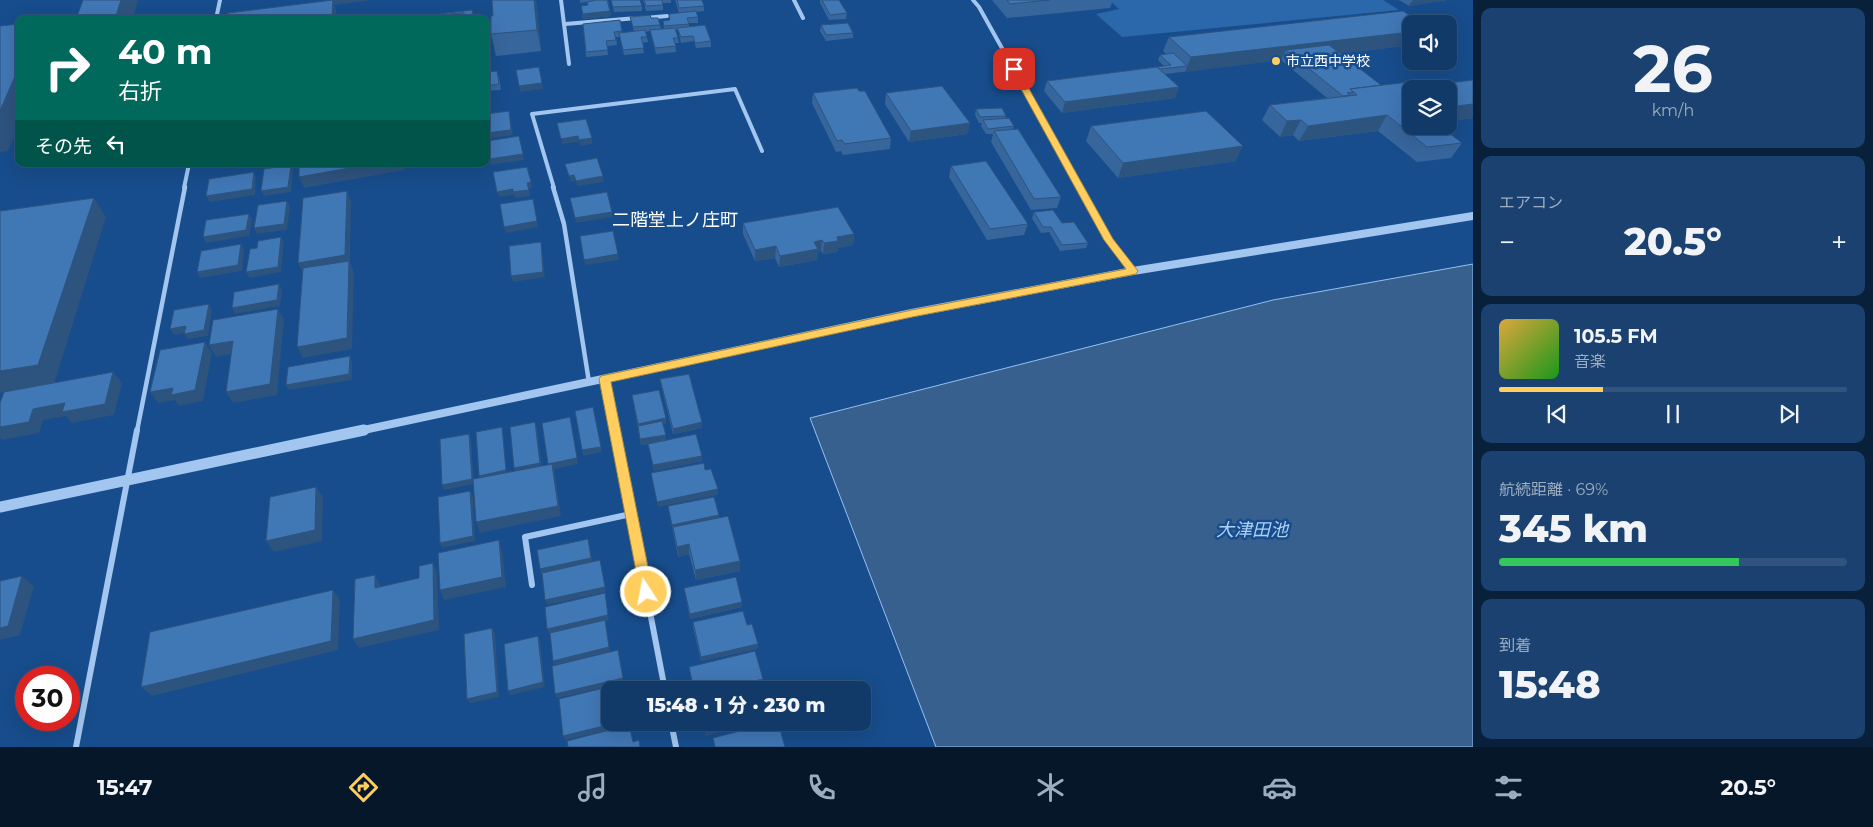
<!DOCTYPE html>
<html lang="ja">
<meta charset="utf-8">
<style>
body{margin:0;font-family:Montserrat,"Noto Sans JP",sans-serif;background:#1a416f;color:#f1f3f6;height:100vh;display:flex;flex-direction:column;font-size:19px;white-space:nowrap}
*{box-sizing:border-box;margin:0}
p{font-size:16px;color:#9cadc0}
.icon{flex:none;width:28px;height:28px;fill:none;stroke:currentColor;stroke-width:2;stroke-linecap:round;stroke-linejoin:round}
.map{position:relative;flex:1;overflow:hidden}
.panel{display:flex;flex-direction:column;gap:8px;padding:8px;background:#09203a;width:400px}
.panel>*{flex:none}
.hud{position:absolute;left:15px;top:15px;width:475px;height:152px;border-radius:10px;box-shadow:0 5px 20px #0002,0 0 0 1px #30547d;background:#00695c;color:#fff;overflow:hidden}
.buttons{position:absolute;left:1402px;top:15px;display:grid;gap:10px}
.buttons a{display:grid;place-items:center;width:55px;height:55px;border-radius:10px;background:#113a69;box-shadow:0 5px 20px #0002,0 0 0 1px #30547d;font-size:25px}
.speed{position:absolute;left:15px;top:666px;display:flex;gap:10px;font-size:25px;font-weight:700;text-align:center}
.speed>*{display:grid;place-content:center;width:65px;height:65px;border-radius:50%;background:#113a69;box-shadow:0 5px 20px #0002,0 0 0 1px #30547d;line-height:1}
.speed .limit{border:8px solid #d22;background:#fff;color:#111}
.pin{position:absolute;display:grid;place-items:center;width:42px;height:42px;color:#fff;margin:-21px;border-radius:10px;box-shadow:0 2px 8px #0006}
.me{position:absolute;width:55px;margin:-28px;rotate:349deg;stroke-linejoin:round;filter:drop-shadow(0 0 4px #0008)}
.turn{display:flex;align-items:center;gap:18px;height:105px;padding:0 20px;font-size:22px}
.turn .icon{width:65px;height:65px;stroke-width:2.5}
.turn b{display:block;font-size:35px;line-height:42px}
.then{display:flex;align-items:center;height:48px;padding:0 20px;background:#0003;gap:10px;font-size:19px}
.big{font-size:38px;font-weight:800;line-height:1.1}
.panel .tile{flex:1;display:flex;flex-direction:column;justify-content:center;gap:8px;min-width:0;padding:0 18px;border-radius:10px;background:#1a416f}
.panel .dial{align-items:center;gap:0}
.dial b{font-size:65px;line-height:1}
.song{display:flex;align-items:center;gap:15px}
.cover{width:60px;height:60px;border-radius:8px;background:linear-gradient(135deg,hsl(40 70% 55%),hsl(120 70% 35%))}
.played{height:5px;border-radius:2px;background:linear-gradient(90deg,#ffce5f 30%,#30547d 30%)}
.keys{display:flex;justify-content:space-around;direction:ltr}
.heat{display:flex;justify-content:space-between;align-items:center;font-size:28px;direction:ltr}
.charge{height:8px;border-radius:4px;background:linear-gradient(90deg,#34c759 69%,#30547d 0)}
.trip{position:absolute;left:601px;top:681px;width:270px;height:50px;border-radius:10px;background:#113a69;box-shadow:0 5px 20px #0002,0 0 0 1px #30547d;font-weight:800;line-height:50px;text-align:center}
.tabs{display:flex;height:80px;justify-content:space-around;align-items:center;background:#07172a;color:#9cadc0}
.tabs .icon{width:35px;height:35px}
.tabs .active{color:#ffce5f}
.tabs b{font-size:22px;color:#f1f3f6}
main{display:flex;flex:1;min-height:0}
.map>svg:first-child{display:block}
.green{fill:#2a67ab}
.water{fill:#38608e;stroke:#94c1f1}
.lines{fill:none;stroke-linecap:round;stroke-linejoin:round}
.minor-far2{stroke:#a2c6ef;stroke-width:4}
.minor-far1{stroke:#a2c6ef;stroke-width:4.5}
.minor{stroke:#a2c6ef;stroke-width:6}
.tertiary-far1{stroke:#a2c6ef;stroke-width:8}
.tertiary{stroke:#a2c6ef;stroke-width:11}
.wall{fill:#37669c}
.shaded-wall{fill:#2d537f}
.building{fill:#4077b5;stroke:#2d537f}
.route{fill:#ffce5f;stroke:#a6863e}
.poi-dot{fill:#ffce5f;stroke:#174d8c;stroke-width:2}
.labels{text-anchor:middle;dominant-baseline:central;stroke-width:5;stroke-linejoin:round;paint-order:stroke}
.far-poi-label{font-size:14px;fill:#fff;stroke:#174d8c;text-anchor:start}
.neighbourhood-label{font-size:18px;fill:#fff;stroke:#174d8c}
.water-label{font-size:18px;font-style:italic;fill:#aed0f6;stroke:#174d8c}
</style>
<main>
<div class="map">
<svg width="1473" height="747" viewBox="0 0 1473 747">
<rect width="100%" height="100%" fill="#174d8c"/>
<path class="green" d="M1109,0H1383L1399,10L1122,37L1096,14L1119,9Z"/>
<path class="water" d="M1473,264V747H936L810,418L1273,300Z"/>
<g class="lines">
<g class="minor-far2">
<path d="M561,0L569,64"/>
<path d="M794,0L803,18"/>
<path d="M973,0L979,7L1080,188"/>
<path d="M645,18L667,16"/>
<path d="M216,19L220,0"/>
<path d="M565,24L637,18"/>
<path d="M184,188L189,164"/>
<path d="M554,188L532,114L735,89L762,151"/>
</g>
<g class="minor-far1">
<path d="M553,187L564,224L589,382"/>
<path d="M1079,187L1109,240L1133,271"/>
<path d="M605,379L615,431"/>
<path d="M137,431L185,187"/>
</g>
<g class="minor">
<path d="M615,430L665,690"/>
<path d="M532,585L525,537L631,514"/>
<path d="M671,722L676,747"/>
<path d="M76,747L137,430"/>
</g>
<path class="tertiary-far1" d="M359,431L912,313L1133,271L1473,216"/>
<path class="tertiary" d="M0,507L364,430"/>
</g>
<g class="wall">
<path d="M492,0H536L541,51L496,56L491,34L493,16Z"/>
<path d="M580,0H608L611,16L583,19L581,6L587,5V2L580,3Z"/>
<path d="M611,0L642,6V11L614,12Z"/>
<path d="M643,0H671V3H663V10L646,11Z"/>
<path d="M675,0H702L704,6V11L696,12L698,17V23H689V27L711,41V47L696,48L694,41L681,43L678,30H676L678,38L679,43H675L676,52L656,54L650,31L646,32L648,42L642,43L644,53L624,55L620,37H616L617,45L607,46L608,55L586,57L583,24L620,20L622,33L634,32L630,17L651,18L660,25L661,29H664L663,21L669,20V14L679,13Z"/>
<path d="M820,0H839L847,13L846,19L829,20L820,3Z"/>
<path d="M992,0H1113L1110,8L1007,18Z"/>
<path d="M1399,0H1447L1409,6Z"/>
<path d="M1411,24V45L1340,54L1381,85L1424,86L1473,80V118L1449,121V89L1411,126L1462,143L1451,158L1417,162L1378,131L1299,141L1293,135L1280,137L1262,120L1270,105L1327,98L1281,60L1165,74L1179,87L1175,98L1062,113L1044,91L1047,81L1164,66L1158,60L1160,55L1166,54L1163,51L1169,37Z"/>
<path d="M821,25L853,33V38L826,41L820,31Z"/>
<path d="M486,72L499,76L501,90L486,91Z"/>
<path d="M813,93L891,138L890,149L843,155L841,151L836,152L812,103Z"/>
<path d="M886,93L970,123L967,134L909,142L885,104Z"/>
<path d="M976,109L1006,116V119L1014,126L1013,129L1061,197L1057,208L1031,210L991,142L993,134H986L981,126L982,123H979L975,115Z"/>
<path d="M1091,126L1236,161L1118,178L1086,141Z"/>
<path d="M951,166L1028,224L1024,235L987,240L949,177Z"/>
<path d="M1034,212L1062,223L1088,243L1086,248L1060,251L1049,232L1041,233L1032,218Z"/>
<path d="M743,223L854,234L853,245L838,248L837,252L823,254L821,251L818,252L817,260L779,267L775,258L755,261L743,234Z"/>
<path d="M660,379L702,422V428L673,434L661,385Z"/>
<path d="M632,395L666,424H663L666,440L702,461L654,471L648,444L641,445Z"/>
<path d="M668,506L719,517L740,561V571L696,580L689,554L678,557Z"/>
<path d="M684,588L742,602V607L690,619Z"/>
<path d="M693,622L747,625L758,644L757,649L701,661L693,627Z"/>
</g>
<g class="shaded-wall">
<path d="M121,0H138L133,19H115Z"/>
<path d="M333,0H372L335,5Z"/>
<path d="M333,0L336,10V19H322Z"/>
<path d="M534,0H536L541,51L537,30Z"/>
<path d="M1413,0H1447L1409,6Z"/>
<path d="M610,11L611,16L583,19V14Z"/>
<path d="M473,14L474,19H439Z"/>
<path d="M1411,32V45L1297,59L1286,50L1281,60L1185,72L1191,57Z"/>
<path d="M19,67V125L8,151L0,152V111Z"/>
<path d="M542,83L543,89L520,92L519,86Z"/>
<path d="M1179,87L1175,98L1062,113L1065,102Z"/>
<path d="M1473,104V118L1449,121V107Z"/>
<path d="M509,111L513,135L487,139L486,133Z"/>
<path d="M1387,115L1378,131L1299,141L1308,126Z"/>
<path d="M1301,120L1293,135L1280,137L1287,121Z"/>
<path d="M970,123L967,134L909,142L911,131Z"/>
<path d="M578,136L579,142L562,144L561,139Z"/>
<path d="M592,138V144L580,146L579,140Z"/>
<path d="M1243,146L1236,161L1118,178L1123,163Z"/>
<path d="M523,154L524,160L491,165L490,159Z"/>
<path d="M372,164H404L405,170L304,188L299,177Z"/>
<path d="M291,165L293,171L291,192L264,196L261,191Z"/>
<path d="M254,172L256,177L255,195L210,202L206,196Z"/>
<path d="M574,175L575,181L570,182L569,176Z"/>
<path d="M603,176L604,182L577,186L576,181Z"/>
<path d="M531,182L532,188H528L527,183Z"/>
<path d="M513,189L529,190L530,196L515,198L514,195L499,197L497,192Z"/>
<path d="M347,191L351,202L350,262L354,272L352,349L303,358L297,347L303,274L298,263Z"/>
<path d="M94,198L106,217L54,384L0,393V371Z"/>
<path d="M287,201L290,207L287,230L257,234L254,228Z"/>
<path d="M612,212L613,217L576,223L575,218Z"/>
<path d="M249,214L252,219L249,236L206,243L203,237Z"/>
<path d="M537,221L538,227L506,233L504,227Z"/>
<path d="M854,234L853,245L838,248L837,252L823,254L824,243L837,237Z"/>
<path d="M281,237L284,243L281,272L249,278L246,272Z"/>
<path d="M822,240L821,251L818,252L817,260L779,267L780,256L814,242Z"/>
<path d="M541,242L545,277L513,282L511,276Z"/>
<path d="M241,244L244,250L242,271L200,278L197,272Z"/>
<path d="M776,246L775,258L755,261V250Z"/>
<path d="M618,254L619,260L585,265L584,260Z"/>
<path d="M279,284L282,290L280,306L235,314L232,308Z"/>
<path d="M209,304L212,310L208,336L188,339L184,334Z"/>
<path d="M278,309L284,320L277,395L233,403L226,392Z"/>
<path d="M186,326L189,332L174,335L170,329Z"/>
<path d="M233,341L240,352L216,357L209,345Z"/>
<path d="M205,342L212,353L203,401L179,406L175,400L158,403L150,392Z"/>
<path d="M350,356L352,362V380L289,390L286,385Z"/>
<path d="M113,372L122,383L114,415L72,423L66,416L43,420L39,433L2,440L0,438V427L33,409L65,403Z"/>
<path d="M570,417L578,464L554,469L555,475L561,516L480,533L476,522L549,470L548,464Z"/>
<path d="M666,418V424L639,429L638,424Z"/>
<path d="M535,422L537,428L542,469L516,474L514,468Z"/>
<path d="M702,422V428L673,434V429Z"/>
<path d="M502,427L503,433L507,476L481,481L479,476Z"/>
<path d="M469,434L471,439L474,484L444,490L442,485Z"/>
<path d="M666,435V440L641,445L640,439Z"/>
<path d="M601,447L602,452L583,456L582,450Z"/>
<path d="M702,456V461L654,471L653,465Z"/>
<path d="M316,487L323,497L322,541L274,552L266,541Z"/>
<path d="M718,489V495L658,507L657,502Z"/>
<path d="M470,491L473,496L475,541L442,548L440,543Z"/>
<path d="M719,515V521L673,530L672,525Z"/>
<path d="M588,539L593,563L541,574L540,569Z"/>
<path d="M499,540L502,550L506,587L444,600L440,590Z"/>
<path d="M689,544V554L678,557L677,547Z"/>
<path d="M600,560L606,592L547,605L545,600Z"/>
<path d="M740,561V571L696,580L695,570Z"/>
<path d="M433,563L437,574L439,630L359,648L353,639L434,620Z"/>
<path d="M375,575L380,585L381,598L375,588Z"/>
<path d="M22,576L34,586L20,635L0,640V628Z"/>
<path d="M333,590L340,600L338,650L152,696L141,687Z"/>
<path d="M606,599L609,620L605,621L610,652L554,665L553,661L605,621L549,634L547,629Z"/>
<path d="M742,602V607L690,619V614Z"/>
<path d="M492,628L495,633L499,697L470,703L467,699Z"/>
<path d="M538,636L540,641L545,687L510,695L508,691Z"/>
<path d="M758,644L757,649L701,661V657Z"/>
<path d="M618,650L624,683L557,698L555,694Z"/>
<path d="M763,679V684L735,690H716Z"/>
<path d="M620,722H631V725L565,740L563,736Z"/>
<path d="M741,722H759L705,736V731Z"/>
</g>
<g class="building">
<path d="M83,0H121L115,19H76Z"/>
<path d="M333,0L332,17L322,19H227L228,13Z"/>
<path d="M492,0H534L537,30L491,34V16H493Z"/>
<path d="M596,0H607L610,11L583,14L581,6L588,5L587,2Z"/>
<path d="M611,0H640L642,6L613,7Z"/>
<path d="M644,0H662L663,5L646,6Z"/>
<path d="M677,0H702L704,6L679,8Z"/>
<path d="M822,0H839L847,13L830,15Z"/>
<path d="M1007,0H1050L1010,4Z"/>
<path d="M472,10L473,14L464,15V13L450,14V17L439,19H433L432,15Z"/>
<path d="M696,11L698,17L687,18L689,24L664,26L663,21L670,20L669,14Z"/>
<path d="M1403,11L1422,24H1411V32L1191,57L1169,37Z"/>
<path d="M464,13V19H450V14Z"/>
<path d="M650,15L651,18H658L660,25L633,27L630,17Z"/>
<path d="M620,20L622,31L614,32L616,40L606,41L608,50L586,52L583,24Z"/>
<path d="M848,23L853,33L826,35L821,25Z"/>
<path d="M19,24V67L0,111V26Z"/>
<path d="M705,25L711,41L695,43L693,36L681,37L677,28Z"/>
<path d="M675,28L678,38H673L676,46L655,48L650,30Z"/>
<path d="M645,30L647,37H641L644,48L623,50L619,33Z"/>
<path d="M1329,45L1381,85L1350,89L1354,92L1347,93L1350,95L1343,96L1286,50Z"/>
<path d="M1173,53L1187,66L1160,69L1157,67L1171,65L1160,55Z"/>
<path d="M539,67L542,83L519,86L516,70Z"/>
<path d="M1157,67L1179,87L1065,102L1047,81Z"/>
<path d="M497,71L499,84L486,86V72Z"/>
<path d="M1473,80V104L1449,107V89H1411V126H1440L1462,143L1427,147L1387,115L1308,126L1301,120L1287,121L1270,105L1357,95L1350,89L1417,81L1424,86Z"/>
<path d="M942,86L970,123L911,131L886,93Z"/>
<path d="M857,88L859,91H865L891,138L844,144L842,140L837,141L813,93Z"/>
<path d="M1002,108L1006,116L980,117L976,109Z"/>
<path d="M509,111L511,130L486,133V114Z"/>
<path d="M1206,111L1243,146L1123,163L1091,126Z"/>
<path d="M1009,118L1014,126L988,129L983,120Z"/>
<path d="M586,119L592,138L579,140L578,136L561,139L557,123Z"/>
<path d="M1018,129L1061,197L1034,199L994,131Z"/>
<path d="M519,136L523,154L490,159L487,141Z"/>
<path d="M597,158L603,176L576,181L574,175L569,176L565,164Z"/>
<path d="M986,161L1028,224L990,229L951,166Z"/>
<path d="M299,164H372L299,177Z"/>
<path d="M291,165L288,187L261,191L264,169Z"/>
<path d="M527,167L531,182L527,183L529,190L513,192V189L497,192L493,172Z"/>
<path d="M254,172L252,189L206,196L209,179Z"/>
<path d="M347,191L345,255L298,263L303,198Z"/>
<path d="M607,192L612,212L575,218L570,198Z"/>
<path d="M94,198L38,365L0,371V211Z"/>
<path d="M533,199L537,221L504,227L500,204Z"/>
<path d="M287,201L284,224L254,228L258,205Z"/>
<path d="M838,207L854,234L837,237L838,241L824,243L822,240L814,242L818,249L780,256L776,246L755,250L743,223Z"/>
<path d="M1053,210L1062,223L1074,222L1088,243L1062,245L1051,227H1043L1034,212Z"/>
<path d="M249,214L246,230L203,237L206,220Z"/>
<path d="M613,231L618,254L584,260L580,236Z"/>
<path d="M281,237L278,267L246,272L250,249L257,248L258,241Z"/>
<path d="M541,242L543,272L511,276L509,246Z"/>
<path d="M241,244L238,265L197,272L201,251Z"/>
<path d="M349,261L347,338L297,347L303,268Z"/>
<path d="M279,284L277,300L232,308L234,292Z"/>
<path d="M209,304L204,330L184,334L186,326L170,329L174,310Z"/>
<path d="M278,309L270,384L226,392L233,341L209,345L213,320Z"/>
<path d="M205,342L195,390L171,395L173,388L150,392L160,350Z"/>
<path d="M350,356L349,374L286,385L288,367Z"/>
<path d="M113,372L105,404L62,412L65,403L33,409L29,422L0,427V403L4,392Z"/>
<path d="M689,374L702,422L673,429L660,379Z"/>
<path d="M659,390L666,418L638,424L632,395Z"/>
<path d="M593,407L601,447L582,450L575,411Z"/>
<path d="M570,417L577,458L548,464L542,423Z"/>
<path d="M662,421L666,435L640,439L638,426Z"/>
<path d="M535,422L540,463L514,468L510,427Z"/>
<path d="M502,427L506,470L479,476L476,432Z"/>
<path d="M469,434L472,479L442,485L440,439Z"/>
<path d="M696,434L702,456L653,465L648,444Z"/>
<path d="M704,463L705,470L711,469L718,489L657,502L651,473Z"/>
<path d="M552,464L558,506L476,522L473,479Z"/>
<path d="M316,487L315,530L266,541L270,497Z"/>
<path d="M470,491L473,536L440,543L438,497Z"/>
<path d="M714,497L719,515L672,525L668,506Z"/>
<path d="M728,516L740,561L695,570L689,544L677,547L673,527Z"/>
<path d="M588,539L591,558L540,569L537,550Z"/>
<path d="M499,540L502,577L440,590L438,553Z"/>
<path d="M600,560L605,587L545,600L542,573Z"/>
<path d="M433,563L434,620L353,639L355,579L375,575V588L419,578V566Z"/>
<path d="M22,576L8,626L0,628V581Z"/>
<path d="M736,577L742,602L690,614L684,588Z"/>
<path d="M333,590L331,641L141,687L150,632Z"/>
<path d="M605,593L608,615L547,629L545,607Z"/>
<path d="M743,611L747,625L752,624L758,644L701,657L693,622Z"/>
<path d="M605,620L609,647L553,661L550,633Z"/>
<path d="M492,628L497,692L467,699L464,634Z"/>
<path d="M538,636L543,682L508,691L504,644Z"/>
<path d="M618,650L623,678L555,694L552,666Z"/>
<path d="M755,651L763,679L716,690H694L689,667Z"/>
<path d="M624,683L625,690H610V722H620L563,736L559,699Z"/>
<path d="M766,687L767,690H753Z"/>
<path d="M703,722H741L705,731Z"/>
<path d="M775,722H778L785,747H715L713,738Z"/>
<path d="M629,725L633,742L639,740L640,747H568L567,741Z"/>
</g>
<path class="route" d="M1014,67L1018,69L1113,239L1138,271L1136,274L912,317L611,382L653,592L651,597L646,599L641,597L599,379L601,376L912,310L1126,269L1104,240L1010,69Z"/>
<circle class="poi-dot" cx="1276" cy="61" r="5"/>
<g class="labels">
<g class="far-poi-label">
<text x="1286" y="61">市立西中学校</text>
</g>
<g class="neighbourhood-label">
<text x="675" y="220">二階堂上ノ庄町</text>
</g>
<g class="water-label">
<text x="1252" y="530">大津田池</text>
</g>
</g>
</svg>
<div class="buttons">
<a><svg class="icon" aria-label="sound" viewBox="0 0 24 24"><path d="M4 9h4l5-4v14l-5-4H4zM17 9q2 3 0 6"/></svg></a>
<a><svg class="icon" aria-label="layers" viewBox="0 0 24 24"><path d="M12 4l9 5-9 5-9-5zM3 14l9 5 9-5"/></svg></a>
</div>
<div class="speed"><div class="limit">30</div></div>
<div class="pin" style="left:1014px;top:69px;background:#d93025"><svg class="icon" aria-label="arrive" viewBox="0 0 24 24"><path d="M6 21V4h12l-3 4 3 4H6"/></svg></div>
<svg class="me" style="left:646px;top:592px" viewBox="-20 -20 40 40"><circle r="17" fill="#ffce5f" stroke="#fff" stroke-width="3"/><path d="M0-11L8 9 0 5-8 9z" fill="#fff"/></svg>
<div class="trip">15:48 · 1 分 · 230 m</div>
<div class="hud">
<div class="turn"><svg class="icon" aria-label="right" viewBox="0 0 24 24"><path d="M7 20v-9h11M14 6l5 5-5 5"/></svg><div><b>40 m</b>右折</div></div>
<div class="then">その先<svg class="icon" aria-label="left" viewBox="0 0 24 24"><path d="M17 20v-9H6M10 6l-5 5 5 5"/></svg></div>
</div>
</div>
<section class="panel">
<div class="tile dial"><b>26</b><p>km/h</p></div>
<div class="tile"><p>エアコン</p>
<div class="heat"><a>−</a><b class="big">20.5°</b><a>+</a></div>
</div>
<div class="tile">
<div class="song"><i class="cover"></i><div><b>105.5 FM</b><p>音楽</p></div></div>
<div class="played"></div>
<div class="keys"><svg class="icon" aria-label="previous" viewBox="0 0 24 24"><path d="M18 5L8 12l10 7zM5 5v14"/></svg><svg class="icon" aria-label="pause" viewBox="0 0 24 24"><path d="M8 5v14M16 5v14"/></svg><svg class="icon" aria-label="next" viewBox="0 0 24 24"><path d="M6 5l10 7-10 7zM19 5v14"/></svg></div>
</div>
<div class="tile"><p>航続距離 · 69%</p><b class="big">345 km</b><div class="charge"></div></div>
<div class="tile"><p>到着</p><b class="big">15:48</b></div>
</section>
</main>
<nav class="tabs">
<b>15:47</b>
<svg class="icon active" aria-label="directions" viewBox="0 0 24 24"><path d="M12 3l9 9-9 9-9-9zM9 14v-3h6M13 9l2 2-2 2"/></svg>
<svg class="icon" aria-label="music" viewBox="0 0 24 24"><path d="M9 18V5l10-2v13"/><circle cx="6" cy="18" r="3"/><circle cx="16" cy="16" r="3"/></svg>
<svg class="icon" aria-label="phone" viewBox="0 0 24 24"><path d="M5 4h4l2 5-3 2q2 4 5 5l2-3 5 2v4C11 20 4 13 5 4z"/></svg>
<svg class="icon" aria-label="climate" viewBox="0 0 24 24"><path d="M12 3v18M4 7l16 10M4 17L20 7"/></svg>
<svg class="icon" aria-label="car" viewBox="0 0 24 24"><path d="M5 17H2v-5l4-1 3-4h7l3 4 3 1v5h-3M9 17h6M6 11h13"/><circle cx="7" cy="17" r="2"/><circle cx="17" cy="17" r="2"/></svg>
<svg class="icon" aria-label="filters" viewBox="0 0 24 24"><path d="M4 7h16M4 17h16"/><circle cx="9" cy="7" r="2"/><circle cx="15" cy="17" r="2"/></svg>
<b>20.5°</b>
</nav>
